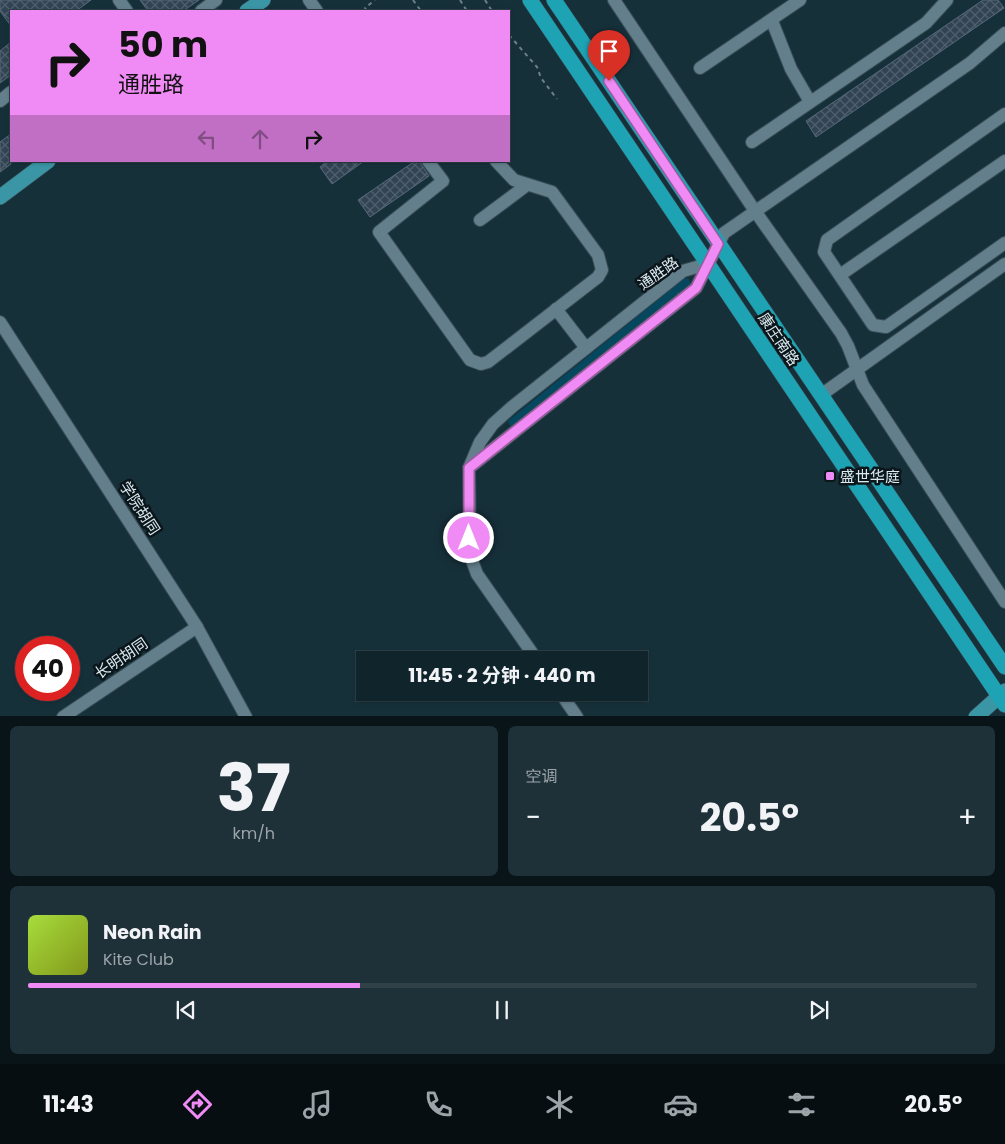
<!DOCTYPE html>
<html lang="zh">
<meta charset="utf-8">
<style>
body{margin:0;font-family:Poppins,"Noto Sans SC",sans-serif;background:#1e3038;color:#f1f3f6;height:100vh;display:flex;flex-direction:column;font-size:19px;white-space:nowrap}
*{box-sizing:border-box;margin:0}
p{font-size:16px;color:#9ca4a9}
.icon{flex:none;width:28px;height:28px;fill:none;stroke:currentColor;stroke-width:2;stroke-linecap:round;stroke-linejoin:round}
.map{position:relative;height:716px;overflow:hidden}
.panel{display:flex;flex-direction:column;gap:10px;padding:10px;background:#091418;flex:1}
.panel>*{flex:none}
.banner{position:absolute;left:10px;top:10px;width:500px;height:152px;border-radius:0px;box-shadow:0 1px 4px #0004,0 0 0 1px #304148;background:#f08bf5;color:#111;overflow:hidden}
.speed{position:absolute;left:15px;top:636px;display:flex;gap:10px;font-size:25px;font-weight:700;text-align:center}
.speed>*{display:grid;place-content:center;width:65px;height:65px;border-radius:50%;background:#10242c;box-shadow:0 1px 4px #0004,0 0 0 1px #304148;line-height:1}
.speed .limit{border:8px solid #d22;background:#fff;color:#111}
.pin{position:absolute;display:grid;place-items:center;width:42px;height:42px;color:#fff;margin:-51px -21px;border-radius:50% 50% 50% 0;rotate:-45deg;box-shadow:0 0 5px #0007}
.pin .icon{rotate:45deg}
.me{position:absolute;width:55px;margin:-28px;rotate:0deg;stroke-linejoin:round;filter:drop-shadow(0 0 4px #0008)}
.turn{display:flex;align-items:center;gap:18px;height:105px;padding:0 25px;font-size:22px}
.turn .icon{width:65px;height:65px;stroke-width:2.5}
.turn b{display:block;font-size:35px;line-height:42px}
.lanes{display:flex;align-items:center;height:48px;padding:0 25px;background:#0003;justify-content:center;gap:25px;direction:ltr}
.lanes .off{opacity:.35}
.big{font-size:38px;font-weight:700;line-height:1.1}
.panel .widget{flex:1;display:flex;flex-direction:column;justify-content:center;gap:8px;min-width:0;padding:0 18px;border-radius:8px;background:#1e3038}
.panel .dial{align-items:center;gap:0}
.dial b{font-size:65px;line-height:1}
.song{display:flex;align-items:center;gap:15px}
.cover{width:60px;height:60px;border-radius:8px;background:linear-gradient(135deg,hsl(80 70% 55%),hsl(70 70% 35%))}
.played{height:5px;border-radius:2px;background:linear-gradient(90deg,#f08bf5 35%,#304148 35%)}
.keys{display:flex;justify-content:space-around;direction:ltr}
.heat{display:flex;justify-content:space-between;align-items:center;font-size:28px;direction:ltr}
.panel .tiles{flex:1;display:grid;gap:10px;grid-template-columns:1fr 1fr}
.widget:last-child{grid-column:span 2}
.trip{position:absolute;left:356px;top:651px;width:292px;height:50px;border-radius:0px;background:#10242c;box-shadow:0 1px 4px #0004,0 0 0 1px #304148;font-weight:700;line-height:50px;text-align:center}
.dock{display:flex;height:80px;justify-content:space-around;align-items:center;background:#060e12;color:#9ca4a9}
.dock .icon{width:35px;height:35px}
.dock .active{color:#f08bf5}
.dock b{font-size:22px;color:#f1f3f6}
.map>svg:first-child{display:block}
.grass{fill:url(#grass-tufts)}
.building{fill:url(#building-cross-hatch);stroke:#56697b}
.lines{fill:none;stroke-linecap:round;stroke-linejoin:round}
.minor-casing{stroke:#394e57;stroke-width:14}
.major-casing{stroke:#394e57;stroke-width:16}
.highway-casing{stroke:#394e57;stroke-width:16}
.path{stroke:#6b8089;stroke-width:2;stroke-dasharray:4 4;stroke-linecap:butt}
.minor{stroke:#647f8c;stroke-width:12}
.major{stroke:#3a95a4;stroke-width:15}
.highway{stroke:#1ea3b4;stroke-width:15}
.route-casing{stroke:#9c5a9f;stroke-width:12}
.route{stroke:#f08bf5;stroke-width:9}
.poi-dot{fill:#f08bf5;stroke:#0b161b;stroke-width:2}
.labels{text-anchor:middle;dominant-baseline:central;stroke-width:5;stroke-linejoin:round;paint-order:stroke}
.street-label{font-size:15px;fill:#dbeaf1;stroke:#0b161b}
.poi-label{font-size:15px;fill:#dbeaf1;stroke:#0b161b;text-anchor:start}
</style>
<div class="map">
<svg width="1005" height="717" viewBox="0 0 1005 717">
<defs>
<pattern id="grass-tufts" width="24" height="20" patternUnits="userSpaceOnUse" patternTransform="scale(1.25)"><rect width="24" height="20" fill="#05475e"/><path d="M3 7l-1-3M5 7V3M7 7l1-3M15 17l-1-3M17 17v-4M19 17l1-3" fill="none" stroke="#296276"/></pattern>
<pattern id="building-cross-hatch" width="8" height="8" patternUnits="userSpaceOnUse" patternTransform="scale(1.25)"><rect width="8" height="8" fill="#324454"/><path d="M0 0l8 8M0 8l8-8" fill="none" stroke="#4f5f6d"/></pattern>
</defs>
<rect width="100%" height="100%" fill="#16303a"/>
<path class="grass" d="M688,278L691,284L512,429L508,421L684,279Z"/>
<g class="building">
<path d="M0,0H91L76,11H11V26L0,11Z"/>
<path d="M140,0H199L183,11H148Z"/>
<path d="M983,0H998L1004,8L816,137L806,121Z"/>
<path d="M11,42V75L0,83V51Z"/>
<path d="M11,134V164L0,172V142Z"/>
<path d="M327,161H364L332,184L320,167Z"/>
<path d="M415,161H419L429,176L370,217L358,200Z"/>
</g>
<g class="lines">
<g class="minor-casing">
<g id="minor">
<path d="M119,0L127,11"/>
<path d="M309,0L317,11"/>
<path d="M614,0L755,211L841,333L848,346L863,385L1005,602"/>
<path d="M201,11L216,0"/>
<path d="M772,21L791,69L809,100"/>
<path d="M700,68L800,0"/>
<path d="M0,101L11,92"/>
<path d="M1005,114L827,240L824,252L873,325L886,327L1005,243"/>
<path d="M752,142L926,23L947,0"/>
<path d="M428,161L443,181L379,232L470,360L481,364L488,362L598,277L602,270L598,255L552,192L514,180L496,161"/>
<path d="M480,220L527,185"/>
<path d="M840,275L1005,161"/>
<path d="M556,309L586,348"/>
<path d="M0,322L197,627L246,717"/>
<path d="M821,395L1005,264"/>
<path d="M469,468L696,288L724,233L970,63L1005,33"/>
<path d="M537,660L477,574L470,555L469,468L480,442L493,424L512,407L683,271L707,264"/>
<path d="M560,692L577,717"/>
<path d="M63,717L197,627"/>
</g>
</g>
<g class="major-casing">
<g id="major">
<path d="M247,11L263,0"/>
<path d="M0,197L48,161"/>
<path d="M976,717L1005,691"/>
</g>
</g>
<g class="highway-casing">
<g id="highway">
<path d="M530,0L1005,705"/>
<path d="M554,0L1005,667"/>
</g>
</g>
<g class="path">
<path d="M413,0L421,11"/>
<path d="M460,0L467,11"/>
<path d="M485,0L492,11"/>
<path d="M367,11L365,8L375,0"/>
<path d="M509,35L537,67L541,78L557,99"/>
</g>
<use href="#minor" class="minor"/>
<use href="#major" class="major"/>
<use href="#highway" class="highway"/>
</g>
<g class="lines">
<g class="route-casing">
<path id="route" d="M469,538V468L696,288L718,244L609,81"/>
</g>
<use href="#route" class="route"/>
</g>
<rect class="poi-dot" x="825" y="471" width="10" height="10" rx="2.5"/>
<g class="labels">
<g class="street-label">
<text transform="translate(658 273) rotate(-35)">通胜路</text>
<text transform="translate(779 339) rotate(56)">康庄南路</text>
<text transform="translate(140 508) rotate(57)">学院胡同</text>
<text transform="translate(121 658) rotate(-34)">长明胡同</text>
</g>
<g class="poi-label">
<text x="840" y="476">盛世华庭</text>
</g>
</g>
</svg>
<div class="speed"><div class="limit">40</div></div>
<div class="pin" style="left:609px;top:81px;background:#d93025"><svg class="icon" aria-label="arrive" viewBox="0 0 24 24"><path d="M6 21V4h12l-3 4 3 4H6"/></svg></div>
<svg class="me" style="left:469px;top:538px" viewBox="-20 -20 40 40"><circle r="17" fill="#f08bf5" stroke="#fff" stroke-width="3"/><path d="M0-11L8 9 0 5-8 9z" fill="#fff"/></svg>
<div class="trip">11:45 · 2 分钟 · 440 m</div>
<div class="banner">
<div class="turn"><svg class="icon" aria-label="right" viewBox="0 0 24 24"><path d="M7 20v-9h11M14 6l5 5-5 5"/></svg><div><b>50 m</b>通胜路</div></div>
<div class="lanes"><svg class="icon off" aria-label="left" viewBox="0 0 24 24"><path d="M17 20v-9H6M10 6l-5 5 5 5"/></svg><svg class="icon off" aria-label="ahead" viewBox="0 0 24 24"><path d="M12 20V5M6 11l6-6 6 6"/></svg><svg class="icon" aria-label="right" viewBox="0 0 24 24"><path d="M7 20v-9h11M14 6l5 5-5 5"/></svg></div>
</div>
</div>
<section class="panel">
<div class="tiles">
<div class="widget dial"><b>37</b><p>km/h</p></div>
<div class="widget"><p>空调</p>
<div class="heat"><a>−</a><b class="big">20.5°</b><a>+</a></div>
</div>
<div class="widget">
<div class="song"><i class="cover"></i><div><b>Neon Rain</b><p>Kite Club</p></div></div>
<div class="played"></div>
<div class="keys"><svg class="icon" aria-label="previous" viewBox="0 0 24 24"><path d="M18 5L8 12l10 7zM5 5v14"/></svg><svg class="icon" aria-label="pause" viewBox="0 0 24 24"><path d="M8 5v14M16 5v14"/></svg><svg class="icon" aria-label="next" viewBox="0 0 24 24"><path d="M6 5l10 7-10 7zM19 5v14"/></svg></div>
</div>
</div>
</section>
<nav class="dock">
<b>11:43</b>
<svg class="icon active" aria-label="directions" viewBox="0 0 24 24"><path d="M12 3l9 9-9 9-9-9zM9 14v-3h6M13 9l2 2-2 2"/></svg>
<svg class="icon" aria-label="music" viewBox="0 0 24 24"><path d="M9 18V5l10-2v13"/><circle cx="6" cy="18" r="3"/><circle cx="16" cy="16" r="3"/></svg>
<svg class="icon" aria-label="phone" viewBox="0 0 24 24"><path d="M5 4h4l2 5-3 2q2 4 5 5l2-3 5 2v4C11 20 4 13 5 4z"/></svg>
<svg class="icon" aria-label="climate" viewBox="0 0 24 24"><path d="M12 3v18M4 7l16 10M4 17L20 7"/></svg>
<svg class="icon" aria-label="car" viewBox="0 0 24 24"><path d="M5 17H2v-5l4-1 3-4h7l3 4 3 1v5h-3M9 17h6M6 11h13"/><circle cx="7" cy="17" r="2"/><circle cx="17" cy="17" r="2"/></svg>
<svg class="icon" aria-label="filters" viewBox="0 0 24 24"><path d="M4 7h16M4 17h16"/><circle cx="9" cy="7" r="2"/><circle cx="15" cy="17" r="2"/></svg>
<b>20.5°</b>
</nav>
